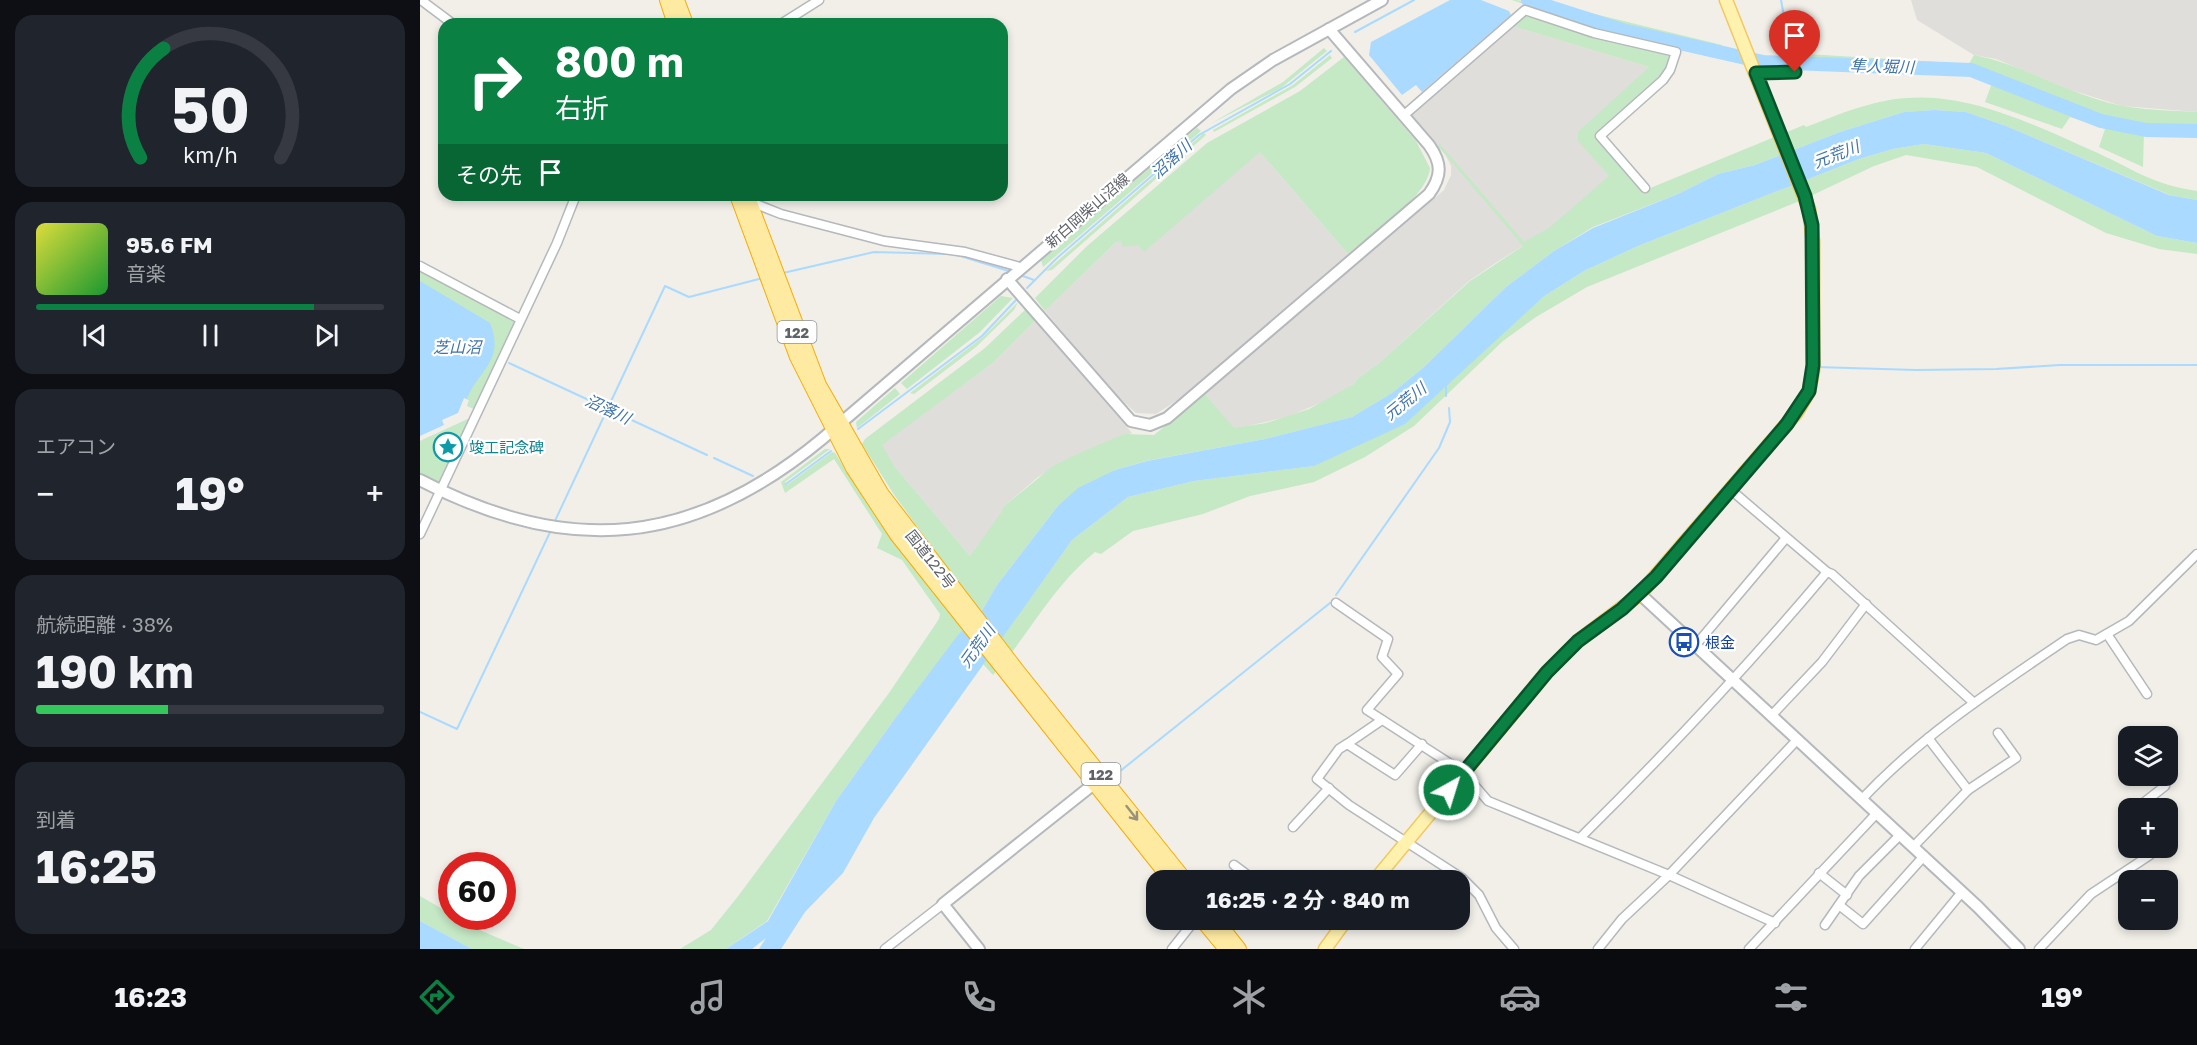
<!DOCTYPE html>
<html lang="ja">
<meta charset="utf-8">
<style>
body{margin:0;font-family:"Golos Text","Noto Sans JP",sans-serif;background:#20242c;color:#f1f3f6;height:100vh;display:flex;flex-direction:column;font-size:22px;white-space:nowrap}
*{box-sizing:border-box;margin:0}
p{font-size:20px;color:#9ea1a6}
.icon{flex:none;width:33px;height:33px;fill:none;stroke:currentColor;stroke-width:2;stroke-linecap:round;stroke-linejoin:round}
.map{position:relative;flex:1;overflow:hidden}
.drawer{display:flex;flex-direction:column;gap:15px;padding:15px;background:#0d0f14;width:420px}
.drawer>*{flex:none}
.guide{position:absolute;left:18px;top:18px;width:570px;height:183px;border-radius:18px;box-shadow:0 3px 9px #0003;background:#0b8043;color:#fff;overflow:hidden}
.controls{position:absolute;left:1698px;top:726px;display:grid;gap:12px}
.controls a{display:grid;place-items:center;width:60px;height:60px;border-radius:12px;background:#171b24;box-shadow:0 3px 9px #0003;font-size:30px}
.speed{position:absolute;left:18px;top:852px;display:flex;gap:12px;font-size:30px;font-weight:700;text-align:center}
.speed>*{display:grid;place-content:center;width:78px;height:78px;border-radius:50%;background:#171b24;box-shadow:0 3px 9px #0003;line-height:1}
.speed .limit{border:9px solid #d22;background:#fff;color:#111}
.pin{position:absolute;display:grid;place-items:center;width:51px;height:51px;color:#fff;margin:-62px -26px;border-radius:50% 50% 50% 0;rotate:-45deg;box-shadow:0 0 6px #0007}
.pin .icon{rotate:45deg}
.me{position:absolute;width:66px;margin:-33px;rotate:39deg;stroke-linejoin:round;filter:drop-shadow(0 0 4px #0008)}
.turn{display:flex;align-items:center;gap:21px;height:126px;padding:0 18px;font-size:27px}
.turn .icon{width:78px;height:78px;stroke-width:2.5}
.turn b{display:block;font-size:42px;line-height:51px}
.then{display:flex;align-items:center;height:57px;padding:0 18px;background:#0003;gap:12px;font-size:22px}
.big{font-size:45px;font-weight:700;line-height:1.1}
.drawer .card{flex:1;display:flex;flex-direction:column;justify-content:center;gap:9px;min-width:0;padding:0 21px;border-radius:18px;background:#20242c}
.drawer .dial{align-items:center;gap:0}
.dial svg{height:156px;overflow:visible;fill:none;stroke:#363941;stroke-width:7;stroke-linecap:round;text-anchor:middle}
.dial text{fill:#f1f3f6;stroke:none}
.song{display:flex;align-items:center;gap:18px}
.cover{width:72px;height:72px;border-radius:9px;background:linear-gradient(135deg,hsl(60 70% 55%),hsl(130 70% 35%))}
.played{height:6px;border-radius:3px;background:linear-gradient(90deg,#0b8043 80%,#363941 80%)}
.keys{display:flex;justify-content:space-around;direction:ltr}
.heat{display:flex;justify-content:space-between;align-items:center;font-size:33px;direction:ltr}
.charge{height:9px;border-radius:4px;background:linear-gradient(90deg,#34c759 38%,#363941 0)}
.trip{position:absolute;left:726px;top:870px;width:324px;height:60px;border-radius:18px;background:#171b24;box-shadow:0 3px 9px #0003;font-weight:700;line-height:60px;text-align:center}
.dock{display:flex;height:96px;justify-content:space-around;align-items:center;background:#090b0e;color:#9ea1a6}
.dock .icon{width:42px;height:42px}
.dock .current{color:#0b8043}
.dock b{font-size:27px;color:#f1f3f6}
main{display:flex;flex:1;min-height:0}
.map>svg:first-child{display:block}
.industrial{fill:#e0deda}
.green{fill:#c5e8c5}
.water{fill:#aadaff}
.pier{fill:#f1efe8}
.lines{fill:none;stroke-linecap:round;stroke-linejoin:round}
.stream{stroke:#aadaff;stroke-width:2}
.river{stroke:#aadaff;stroke-width:14}
.minor-casing{stroke:#b5b8bc;stroke-width:11}
.tertiary-casing{stroke:#b5b8bc;stroke-width:14}
.primary-casing{stroke:#f2c960;stroke-width:15}
.trunk-casing{stroke:#f9ab00;stroke-width:16}
.minor{stroke:#fff;stroke-width:8}
.tertiary{stroke:#fff;stroke-width:10}
.primary{stroke:#fff2af;stroke-width:12}
.trunk{stroke:#feeaa1;stroke-width:14}
.oneway{stroke:#97927c}
.route-casing{stroke:#07532c;stroke-width:15}
.route{stroke:#0b8043;stroke-width:10}
.labels{text-anchor:middle;dominant-baseline:central;stroke-width:4.5;stroke-linejoin:round;paint-order:stroke}
.shield{fill:#fff;stroke:#8f9295;stroke-width:1.5}
.shield-label{font-size:14px;font-weight:bold;fill:#5f6368}
.street-label{font-size:15px;fill:#5f6368;stroke:#fff}
.culture-label{font-size:15px;fill:#0d838f;stroke:#fff;text-anchor:start}
.transit-label{font-size:15px;fill:#164399;stroke:#fff;text-anchor:start}
.water-label{font-size:16px;font-style:italic;fill:#4174aa;stroke:#fff}
</style>
<main>
<section class="drawer">
<div class="card dial"><svg viewBox="0 0 100 80">
<path d="M14 69A42 42 0 1 1 86 69"/>
<path d="M14 69A42 42 0 0 1 26 13" stroke="#0b8043"/>
<text x="50" y="56" font-size="32" font-weight="700">50</text>
<text x="50" y="72" font-size="11">km/h</text>
</svg></div>
<div class="card">
<div class="song"><i class="cover"></i><div><b>95.6 FM</b><p>音楽</p></div></div>
<div class="played"></div>
<div class="keys"><svg class="icon" aria-label="previous" viewBox="0 0 24 24"><path d="M18 5L8 12l10 7zM5 5v14"/></svg><svg class="icon" aria-label="pause" viewBox="0 0 24 24"><path d="M8 5v14M16 5v14"/></svg><svg class="icon" aria-label="next" viewBox="0 0 24 24"><path d="M6 5l10 7-10 7zM19 5v14"/></svg></div>
</div>
<div class="card"><p>エアコン</p>
<div class="heat"><a>−</a><b class="big">19°</b><a>+</a></div>
</div>
<div class="card"><p>航続距離 · 38%</p><b class="big">190 km</b><div class="charge"></div></div>
<div class="card"><p>到着</p><b class="big">16:25</b></div>
</section>
<div class="map">
<svg width="1777" height="949" viewBox="0 0 1777 949">
<rect width="100%" height="100%" fill="#f1efe8"/>
<g class="industrial">
<path d="M1491,0H1777V112L1702,106L1651,90L1576,59L1554,55L1497,20Z"/>
<path d="M1092,26L1229,67L1159,141L1208,198L1117,237L1074,264L1049,281L959,363L937,379L934,384L912,398L867,417L814,429L785,394L1024,190L1031,175V166L1026,156L992,117L993,112Z"/>
<path d="M829,139L928,254L759,399L736,414L716,413L694,393L625,311L696,242Z"/>
<path d="M615,321L712,433L657,454L618,477L582,508L584,510L550,556L475,467L461,445L574,362Z"/>
</g>
<g class="green">
<path d="M1092,0C1115,0 1137,14 1159,21C1205,35 1253,44 1300,55V59L1177,29Z"/>
<path d="M1117,0L1302,45V48L1177,21Z"/>
<path d="M1105,16L1249,54L1252,57L1242,76L1176,136L1223,191L1384,125L1386,127C1418,115 1452,100 1487,98C1549,93 1615,125 1671,150C1712,168 1730,184 1777,191V200L1750,195L1586,126L1546,112L1514,110L1484,112L1420,132L1335,165L1298,174L1258,194L1173,227L1134,251L1086,287L1003,368L972,393L932,417L845,439L726,461L695,470L637,507L577,585L563,609L474,720L416,801L347,921L306,949H260L291,930L319,895L469,693L519,619L520,614L482,560L457,548L462,534L414,459L365,493L361,482L405,449H410L365,482L367,485L412,452L415,453L461,525L533,617L540,607L544,591L475,496L442,444L445,439L565,348L606,309L615,321L574,362L462,445L475,467L550,556L583,510L582,508L633,466L657,454L704,434L734,435L785,394L814,428L846,423L889,409L934,384L937,379L959,363L1050,281L1103,246L1018,146L1020,144L1104,242L1129,228L1189,176L1158,141V132L1229,67L1092,26Z"/>
<path d="M904,48L907,51L861,88L790,124L863,82Z"/>
<path d="M1371,53L1549,64L1554,55C1596,63 1635,86 1676,99C1708,110 1743,110 1777,112V128C1745,126 1712,126 1681,118C1635,105 1596,77 1549,66L1374,57Z"/>
<path d="M910,55L912,58L875,87L794,132L793,130L873,85Z"/>
<path d="M924,57L996,141L1010,168C1008,197 950,235 928,254L840,152L724,252L718,245L703,247L701,241L696,242L625,311L615,298L666,247L787,143L880,91Z"/>
<path d="M1572,83C1622,104 1671,125 1724,131L1723,167L1679,147L1685,129L1650,117L1642,129L1565,102Z"/>
<path d="M777,128L781,131L623,267L621,260Z"/>
<path d="M784,133L786,135L632,270L626,271Z"/>
<path d="M1504,144L1566,153L1737,236L1777,243V254L1739,249L1686,233L1557,167L1486,155L1454,166L1382,200L1167,287L1116,317L1083,341L994,426L945,457L894,482L830,496L783,514L713,531L681,554L675,552C632,587 609,635 573,675L563,664L652,540L708,497L774,481L894,466L1123,297L1164,271L1218,246L1439,159L1473,149Z"/>
<path d="M0,268L94,318L95,325L22,484L0,476Z"/>
<path d="M581,296L593,298L560,332L487,389L481,383Z"/>
<path d="M598,302L594,310L556,347L494,394L490,393L563,337Z"/>
<path d="M475,388L480,394L437,428L436,422Z"/>
<path d="M0,896L55,928L104,949H52L0,921Z"/>
</g>
<g class="water">
<path d="M1030,0H1061L1089,11L1091,15L1002,92L996,85L982,95L949,55L951,42Z"/>
<path d="M1514,110L1546,112L1586,126L1749,195L1777,200V243L1737,236L1566,153L1504,144L1473,149L1439,159L1218,246L1164,271L1123,297L985,424L894,466L774,481L708,497L652,540L454,818L423,873L385,912L361,949H339L346,938L332,949H306L348,921L416,801L474,720L538,635L563,609L577,585L637,507L658,488L695,470L727,461L845,439L932,417L972,393L1003,368L1086,287L1134,251L1173,228L1258,194L1298,174L1335,165L1420,132L1484,112Z"/>
<path d="M0,281L70,323C85,360 60,369 47,398L49,400L47,406L54,409L50,418L0,441Z"/>
<path d="M0,921L52,949H0Z"/>
</g>
<path class="pier" d="M44,398L49,400L47,406L54,409L50,418L0,441V436L24,425L22,420L38,413Z"/>
<g class="lines">
<g class="stream">
<path d="M1361,0L1370,50"/>
<path d="M935,32L994,0"/>
<path d="M1370,62V53"/>
<path d="M534,254L592,272"/>
<path d="M363,273L454,252L528,254"/>
<path d="M600,275L614,280"/>
<path d="M607,288L637,258L779,135L870,84L911,51"/>
<path d="M89,363L287,455"/>
<path d="M1396,367L1496,370L1576,369L1640,365H1777"/>
<path d="M1026,384V396"/>
<path d="M438,429L562,336L596,300"/>
<path d="M294,458L333,476"/>
<path d="M366,484L411,451"/>
<path d="M134,523L245,286L269,297L343,278"/>
<path d="M916,595L1019,448L1030,422L1029,408"/>
<path d="M0,712L37,729L132,528"/>
<path d="M694,776L910,603"/>
</g>
<path class="river" d="M1108,0L1202,30L1343,62L1551,70L1681,121L1726,130L1777,131"/>
<g class="minor-casing">
<g id="minor">
<path d="M1,0L33,24"/>
<path d="M361,24L399,0"/>
<path d="M1336,73L1375,72"/>
<path d="M983,116L1105,10L1174,33L1256,52L1250,70L1243,80L1180,136L1225,188"/>
<path d="M328,201L361,214L464,241L545,252L600,267"/>
<path d="M0,266L100,319"/>
<path d="M1311,490L1407,572L1412,574L1554,703"/>
<path d="M0,534L137,243L156,195"/>
<path d="M916,603L968,639L962,657L978,674L947,710L1043,772L1068,801L1249,875L1355,923"/>
<path d="M1687,634L1727,694"/>
<path d="M1275,646L1366,538"/>
<path d="M1351,716L1402,662L1446,604"/>
<path d="M1508,738L1548,790L1596,758L1578,733"/>
<path d="M927,744L962,720"/>
<path d="M1002,744L975,775L927,744L919,749L897,779L929,805L1042,878L1059,895L1076,928L1094,949"/>
<path d="M1442,799C1502,735 1575,688 1647,639L1659,635L1676,640L1709,621L1777,554"/>
<path d="M1723,808L1722,804L1745,786L1743,776"/>
<path d="M873,827L909,788"/>
<path d="M1160,838C1246,753 1329,665 1407,572"/>
<path d="M1493,847L1548,790"/>
<path d="M814,865L834,880"/>
<path d="M1399,873L1427,895"/>
<path d="M1419,905L1443,924L1504,856"/>
<path d="M1405,925L1439,876L1480,835"/>
<path d="M465,949L523,904"/>
<path d="M752,949L775,920"/>
<path d="M1178,949L1202,919L1249,875L1377,740"/>
<path d="M1329,949L1457,813"/>
<path d="M1495,949L1542,892"/>
<path d="M1619,949L1671,894L1730,855L1733,848"/>
</g>
</g>
<g class="tertiary-casing">
<g id="tertiary">
<path d="M587,279L711,421L730,425L747,418L1009,194C1022,176 1022,163 1009,145L909,29"/>
<path d="M0,480C149,558 273,546 402,439L811,89L853,60L962,0"/>
<path d="M1220,594L1558,907L1599,949"/>
<path d="M559,949L523,904L680,779"/>
</g>
</g>
<g class="primary-casing">
<g id="primary">
<path d="M955,880L1127,672L1158,641L1220,594L1377,412L1389,391L1393,370V241L1389,209L1306,0"/>
<path d="M905,949L926,920"/>
</g>
</g>
<g class="trunk-casing">
<g id="trunk">
<path d="M247,0L255,24"/>
<path d="M257,0L266,24"/>
<path d="M317,195L377,357L433,468L477,535L751,880"/>
<path d="M327,195L399,385L461,493L596,669L765,880"/>
<path d="M782,920L806,949"/>
<path d="M796,920L819,949"/>
</g>
</g>
<use href="#minor" class="minor"/>
<use href="#tertiary" class="tertiary"/>
<use href="#primary" class="primary"/>
<use href="#trunk" class="trunk"/>
</g>
<defs><path id="oneway-shaft" d="M-6 0H5M1.5-3L5.5 0L1.5 3" fill="none" stroke-width="1.6" stroke-linecap="round" stroke-linejoin="round" transform="scale(1.5)"/></defs>
<use class="oneway" href="#oneway-shaft" transform="translate(712 813) rotate(52)"/>
<g class="lines">
<g class="route-casing">
<path id="route" d="M1029,790L1127,672L1158,641L1202,609L1236,577L1367,424L1389,391L1393,365L1392,225L1385,196L1336,73L1375,72"/>
</g>
<use href="#route" class="route"/>
</g>
<defs>
<g id="sight-ring" transform="scale(1.5)"><circle r="9.5" fill="#fff" stroke="#0f9aa8" stroke-width="1.5"/><path d="M0-6L1.8-2.2L6-1.7L2.9 1.2L3.7 5.4L0 3.3L-3.7 5.4L-2.9 1.2L-6-1.7L-1.8-2.2Z" fill="#0f9aa8"/></g>
<g id="bus-ring" transform="scale(1.5)"><circle r="9.5" fill="#fff" stroke="#1a4fb4" stroke-width="1.5"/><path d="M-5-6H5V4H4V6H2V4H-2V6H-4V4H-5ZM-3.5-4V0h7V-4ZM-3.5 1.2v1.5H-2V1.2ZM2 1.2v1.5H3.5V1.2Z" fill="#1a4fb4"/></g>
</defs>
<g fill-rule="evenodd">
<use href="#sight-ring" x="28" y="447"/>
<use href="#bus-ring" x="1264" y="642"/>
</g>
<g class="labels">
<g class="shield">
<rect x="357.5" y="321" width="39" height="22" rx="4.5"/>
<rect x="661.5" y="763" width="39" height="22" rx="4.5"/>
</g>
<g class="shield-label">
<text x="377" y="332">122</text>
<text x="681" y="774">122</text>
</g>
<g class="street-label">
<text transform="translate(667 210) rotate(-41)">新白岡柴山沼線</text>
<text transform="translate(511 559) rotate(52)">国道122号</text>
</g>
<g class="culture-label">
<text x="49" y="447">竣工記念碑</text>
</g>
<g class="transit-label">
<text x="1285" y="642">根金</text>
</g>
<g class="water-label">
<text transform="translate(1462 66) rotate(2)">隼人堀川</text>
<text transform="translate(1416 154) rotate(-21)">元荒川</text>
<text transform="translate(751 159) rotate(-42)">沼落川</text>
<text x="37" y="347">芝山沼</text>
<text transform="translate(985 401) rotate(-39)">元荒川</text>
<text transform="translate(188 409) rotate(25)">沼落川</text>
<text transform="translate(557 646) rotate(-54)">元荒川</text>
</g>
</g>
</svg>
<div class="controls">
<a><svg class="icon" aria-label="layers" viewBox="0 0 24 24"><path d="M12 4l9 5-9 5-9-5zM3 14l9 5 9-5"/></svg></a>
<a>+</a>
<a>−</a>
</div>
<div class="speed"><div class="limit">60</div></div>
<div class="pin" style="left:1375px;top:72px;background:#d93025"><svg class="icon" aria-label="arrive" viewBox="0 0 24 24"><path d="M6 21V4h12l-3 4 3 4H6"/></svg></div>
<svg class="me" style="left:1029px;top:790px" viewBox="-20 -20 40 40"><circle r="17" fill="#0b8043" stroke="#fff" stroke-width="3"/><path d="M0-11L8 9 0 5-8 9z" fill="#fff"/></svg>
<div class="trip">16:25 · 2 分 · 840 m</div>
<div class="guide">
<div class="turn"><svg class="icon" aria-label="right" viewBox="0 0 24 24"><path d="M7 20v-9h11M14 6l5 5-5 5"/></svg><div><b>800 m</b>右折</div></div>
<div class="then">その先<svg class="icon" aria-label="arrive" viewBox="0 0 24 24"><path d="M6 21V4h12l-3 4 3 4H6"/></svg></div>
</div>
</div>
</main>
<nav class="dock">
<b>16:23</b>
<svg class="icon current" aria-label="directions" viewBox="0 0 24 24"><path d="M12 3l9 9-9 9-9-9zM9 14v-3h6M13 9l2 2-2 2"/></svg>
<svg class="icon" aria-label="music" viewBox="0 0 24 24"><path d="M9 18V5l10-2v13"/><circle cx="6" cy="18" r="3"/><circle cx="16" cy="16" r="3"/></svg>
<svg class="icon" aria-label="phone" viewBox="0 0 24 24"><path d="M5 4h4l2 5-3 2q2 4 5 5l2-3 5 2v4C11 20 4 13 5 4z"/></svg>
<svg class="icon" aria-label="climate" viewBox="0 0 24 24"><path d="M12 3v18M4 7l16 10M4 17L20 7"/></svg>
<svg class="icon" aria-label="car" viewBox="0 0 24 24"><path d="M5 17H2v-5l4-1 3-4h7l3 4 3 1v5h-3M9 17h6M6 11h13"/><circle cx="7" cy="17" r="2"/><circle cx="17" cy="17" r="2"/></svg>
<svg class="icon" aria-label="filters" viewBox="0 0 24 24"><path d="M4 7h16M4 17h16"/><circle cx="9" cy="7" r="2"/><circle cx="15" cy="17" r="2"/></svg>
<b>19°</b>
</nav>
